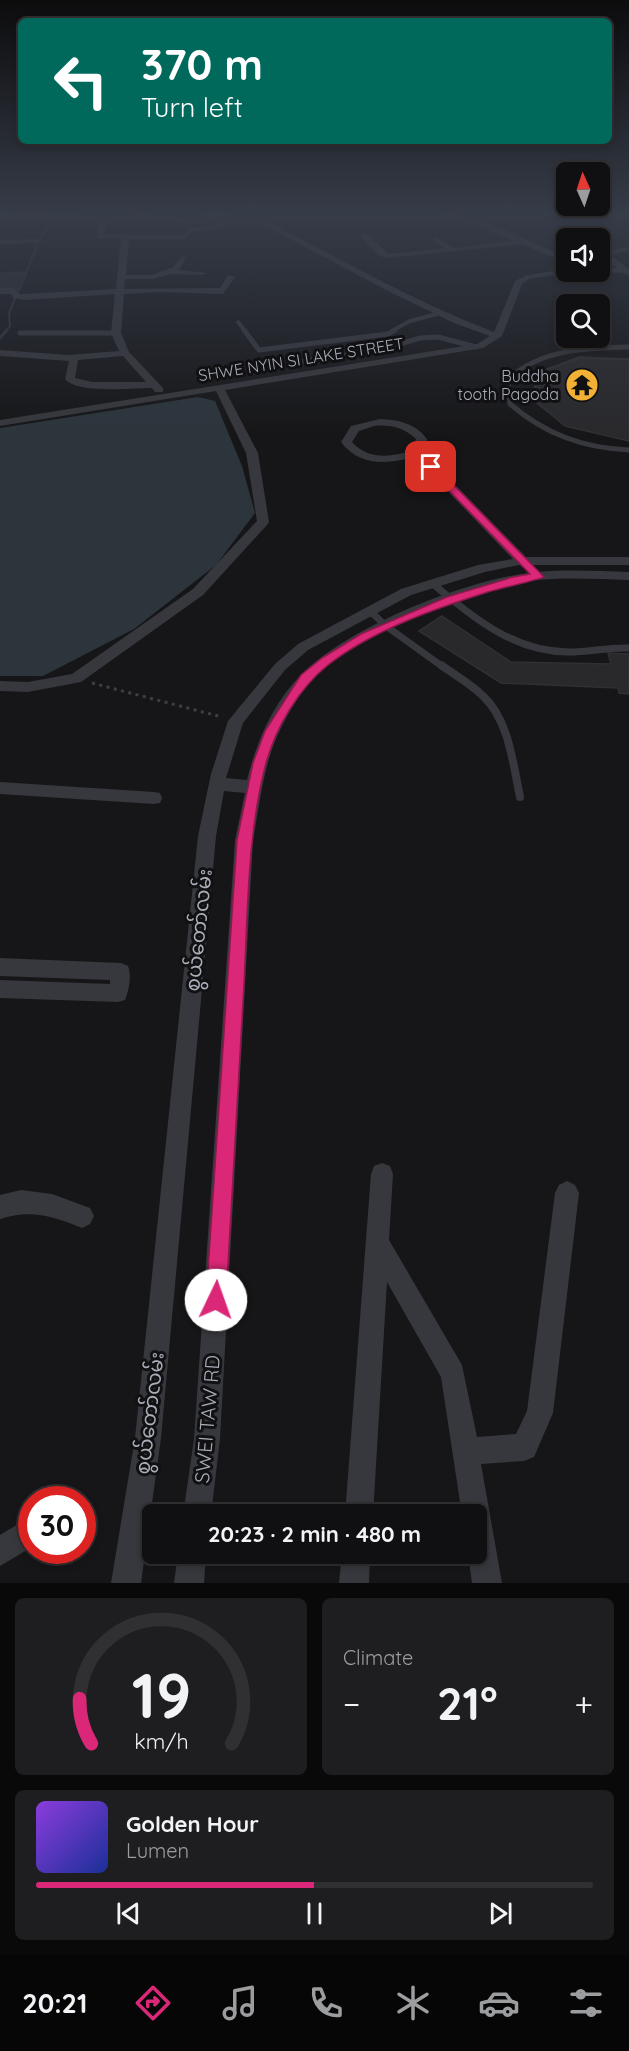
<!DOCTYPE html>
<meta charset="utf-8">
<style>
body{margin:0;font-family:Quicksand,"Noto Sans Myanmar",sans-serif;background:#1e1e20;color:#f1f3f6;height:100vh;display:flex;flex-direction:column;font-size:22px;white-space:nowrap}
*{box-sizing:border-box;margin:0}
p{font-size:20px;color:#9c9d9f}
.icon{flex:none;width:33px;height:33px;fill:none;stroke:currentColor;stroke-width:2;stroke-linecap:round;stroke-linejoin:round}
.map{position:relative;height:1583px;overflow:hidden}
.details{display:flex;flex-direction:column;gap:15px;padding:15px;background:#09090a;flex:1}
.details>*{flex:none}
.banner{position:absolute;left:18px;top:18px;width:594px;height:126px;border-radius:9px;box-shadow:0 3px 9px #0003,0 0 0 2px #303032;background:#00695c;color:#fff;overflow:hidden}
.needle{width:39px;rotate:357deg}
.tools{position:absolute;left:556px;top:162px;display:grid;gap:12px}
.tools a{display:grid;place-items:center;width:54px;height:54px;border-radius:9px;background:#101012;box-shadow:0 3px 9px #0003,0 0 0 2px #303032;font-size:30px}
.speed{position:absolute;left:18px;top:1486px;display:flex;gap:12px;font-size:30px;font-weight:700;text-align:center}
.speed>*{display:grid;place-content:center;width:78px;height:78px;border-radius:50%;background:#101012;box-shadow:0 3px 9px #0003,0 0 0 2px #303032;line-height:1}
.speed .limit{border:9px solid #d22;background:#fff;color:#111}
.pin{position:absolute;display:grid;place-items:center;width:51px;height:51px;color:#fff;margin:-26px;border-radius:12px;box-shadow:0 3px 9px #0006}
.me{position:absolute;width:66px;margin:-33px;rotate:3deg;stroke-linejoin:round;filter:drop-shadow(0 0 4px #0008)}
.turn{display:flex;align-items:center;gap:21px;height:126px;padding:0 24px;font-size:27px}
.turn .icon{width:78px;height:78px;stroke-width:2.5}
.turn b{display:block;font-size:42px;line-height:51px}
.big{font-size:45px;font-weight:700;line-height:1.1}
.details .card{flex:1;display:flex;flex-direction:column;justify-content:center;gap:9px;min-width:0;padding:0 21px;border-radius:9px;background:#1e1e20}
.details .dial{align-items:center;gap:0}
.dial svg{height:156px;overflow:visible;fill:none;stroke:#303032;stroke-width:7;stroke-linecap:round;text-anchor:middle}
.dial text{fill:#f1f3f6;stroke:none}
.song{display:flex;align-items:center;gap:18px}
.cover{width:72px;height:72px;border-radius:9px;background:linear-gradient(135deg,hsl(270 70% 55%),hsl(230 70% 35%))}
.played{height:6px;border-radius:3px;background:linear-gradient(90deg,#db2777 50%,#303032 50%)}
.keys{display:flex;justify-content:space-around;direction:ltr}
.heat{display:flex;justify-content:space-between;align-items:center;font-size:33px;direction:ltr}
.details .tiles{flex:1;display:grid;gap:15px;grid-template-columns:1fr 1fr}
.card:last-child{grid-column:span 2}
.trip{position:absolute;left:142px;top:1504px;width:345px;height:60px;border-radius:9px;background:#101012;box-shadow:0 3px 9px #0003,0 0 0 2px #303032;font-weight:700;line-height:60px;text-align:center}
.tabs{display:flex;height:96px;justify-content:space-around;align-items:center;background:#060607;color:#9c9d9f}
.tabs .icon{width:42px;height:42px}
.tabs .active{color:#db2777}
.tabs b{font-size:27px;color:#f1f3f6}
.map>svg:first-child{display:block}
.water{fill:#2c353c}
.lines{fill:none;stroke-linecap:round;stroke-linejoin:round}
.stream-far1{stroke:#2c353c;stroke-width:2}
.stream{stroke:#2c353c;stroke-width:3}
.building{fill:#29292c;stroke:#303034;stroke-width:1.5}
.path{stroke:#3d3f44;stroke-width:3;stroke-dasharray:3 4.5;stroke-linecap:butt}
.service-far3{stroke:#37383d;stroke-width:4}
.service-far2{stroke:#37383d;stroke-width:5}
.service-far1{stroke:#37383d;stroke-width:7}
.service{stroke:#37383d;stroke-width:8}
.minor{fill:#37383d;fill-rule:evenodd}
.route{fill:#db2777;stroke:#8e194d;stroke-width:1.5}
.labels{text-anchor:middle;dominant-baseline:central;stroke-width:6;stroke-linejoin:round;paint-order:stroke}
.far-street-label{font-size:16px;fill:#a8adb8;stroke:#111113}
.far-poi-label{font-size:16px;fill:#a8adb8;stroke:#111113;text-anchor:end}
.street-label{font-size:20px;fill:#a8adb8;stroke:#111113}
</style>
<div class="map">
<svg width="629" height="1583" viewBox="0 0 629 1583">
<rect width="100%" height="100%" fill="#161618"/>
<path class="water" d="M198,397L215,401L242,466L255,513L216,565L134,629L43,676H0V428Z"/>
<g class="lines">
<path class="stream-far1" d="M6,331L10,326L9,313L42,234L61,214"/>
<path class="stream" d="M0,338L7,330"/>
</g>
<g class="building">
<path d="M27,272L20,289L0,288L1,273Z"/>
<path d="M579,357L629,359V440L567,426L531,399L539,372Z"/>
<path d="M581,358L629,360V441L565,426L533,399L539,372Z"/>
<path d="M442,616L511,662L611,664L608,653L629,654V694L619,693L618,688L501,683L419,631Z"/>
</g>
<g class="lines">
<path class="path" d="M92,683L222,717"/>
<g class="service-far3">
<path d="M206,214H228"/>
<path d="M238,322L245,331"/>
<path d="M392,331L410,321L441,313"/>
</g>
<g class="service-far2">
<path d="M244,330L259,350L388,334L395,330"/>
<path d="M20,333H116"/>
<path d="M629,347C585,348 542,349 508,379L510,404C545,434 583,448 629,450"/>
<path d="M293,363L383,349L420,338L438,337L476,347"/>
</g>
<g class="service-far1">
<path d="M433,584C474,618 514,652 569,652C589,652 609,647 629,648"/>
<path d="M370,611L386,626L443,667"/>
</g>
<path class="service" d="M441,665C455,675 471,684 483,696C509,720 513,764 520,797"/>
<g class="minor">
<path d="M0,214L103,216L107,218L104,234L183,235L190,228L281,214L265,220C340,259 415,302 494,332L515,281L527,275L567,269V272H571L529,279L522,284L502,336L483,348L225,390L258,453L269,522L267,525L203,595L81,682L28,692L0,691V681L28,682L72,674L193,589L257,521L246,453L216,391L0,426V420L477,344L490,336L454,323L390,292L258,222L192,232L185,239H129L126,275H152L173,267L182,256L186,258L179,270L206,273L202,275L170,274L153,279H125L124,289L220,288L228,275L235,277L223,294L159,292L124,294L121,333L129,352L163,388V392H155L152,388C132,388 77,394 65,379L69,361L0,356V350L68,355L119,351L111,333L115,294L25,300L13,298L11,294H0V288H14L19,294H25L116,289L121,238H97L99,220L0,217ZM123,356L146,382H92L75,378L78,360Z"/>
<path d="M138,214L206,220L210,222L206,224L143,220Z"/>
<path d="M439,214C478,212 521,238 556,253H567V257H552L522,244L389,258L379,256L360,236L367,234L389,254L445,248L433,241L436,237L454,248L514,241L476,225Z"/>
<path d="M621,214H629V219Z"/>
<path d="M42,239L39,243L0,244V240Z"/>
<path d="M629,247V251L610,255L629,269V276L623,273L597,272H600V268H617L600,257V252Z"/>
<path d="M380,419C399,420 415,423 427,439L423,452L526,557H629V565H533L532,569L527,570L519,565L485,572L411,595L308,650L285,670L243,723L226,778L247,780C256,743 273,703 300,676C346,628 463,581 529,573C562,569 596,571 629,572V580C596,579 562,577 529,581C472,588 369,630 325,668C305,685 291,707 280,730C263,765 260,803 253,840L220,1439L211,1515H183L194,1439L235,840L245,793L224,791L216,836L161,1438L141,1583H111L135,1438L198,836L211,774L228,721L275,664L298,644L401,589L478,565L513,559L415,457C387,464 360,467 341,442L351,426ZM374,426C390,424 405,428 416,439L412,451C390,457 368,460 352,442L359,431Z"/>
<path d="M0,782L154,792L160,793L162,798L160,803L154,804L0,794Z"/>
<path d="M0,958L121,963L128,966C132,976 129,990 125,1000L118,1002L0,998V980L110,984V980L0,976Z"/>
<path d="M382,1163L390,1166L393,1174L389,1240L462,1365L477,1437L516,1434L527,1411L555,1193L559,1185L567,1181L575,1185L579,1193L553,1413L534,1457L524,1461L481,1464L502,1583H472L468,1554H477V1515H462L441,1377L387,1282L373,1515H345L371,1174L374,1166Z"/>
<path d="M21,1190L52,1194L90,1208L94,1216L90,1224L82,1228C54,1216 29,1209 0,1219V1195Z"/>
<path d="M28,1518L32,1519V1547L0,1566V1535Z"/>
<path d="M178,1554H206L204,1583H174Z"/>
<path d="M342,1554H370L369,1583H339Z"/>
</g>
</g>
<linearGradient id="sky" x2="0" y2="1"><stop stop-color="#0c0c0d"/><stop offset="0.49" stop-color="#363c48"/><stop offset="1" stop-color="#363c48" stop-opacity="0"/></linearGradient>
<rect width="629" height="435" fill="url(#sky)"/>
<path class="route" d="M428,465H434L544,577C542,579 497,589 488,592C434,609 373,630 328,665C299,688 276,727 266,763C247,835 248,910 244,984C238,1089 232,1195 226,1300L223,1308L216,1311L209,1308L206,1300L237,840L253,763L265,731L301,675L322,658L361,634L447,597L513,577L530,574L428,469Z"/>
<defs>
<g id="temple-disc" transform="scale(1.725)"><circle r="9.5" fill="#f2b134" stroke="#111113"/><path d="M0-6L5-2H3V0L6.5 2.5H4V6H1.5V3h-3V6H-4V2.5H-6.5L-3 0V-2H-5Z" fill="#111"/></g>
</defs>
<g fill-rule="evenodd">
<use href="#temple-disc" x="582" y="385"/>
</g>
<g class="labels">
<g class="far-street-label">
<text transform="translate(301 359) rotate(-9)">SHWE NYIN SI LAKE STREET</text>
</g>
<g class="far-poi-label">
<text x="559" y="376">Buddha<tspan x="559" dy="18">tooth Pagoda</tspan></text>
</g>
<g class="street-label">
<text transform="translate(198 930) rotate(-84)">စွယ်တော်လမ်း</text>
<text transform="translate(149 1413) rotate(-83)">စွယ်တော်လမ်း</text>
<text transform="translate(207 1419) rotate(-85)">SWEI TAW RD</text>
</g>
</g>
</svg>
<div class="tools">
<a><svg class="needle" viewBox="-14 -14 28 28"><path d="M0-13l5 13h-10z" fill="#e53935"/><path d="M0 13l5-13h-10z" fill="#9c9d9f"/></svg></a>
<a><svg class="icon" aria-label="sound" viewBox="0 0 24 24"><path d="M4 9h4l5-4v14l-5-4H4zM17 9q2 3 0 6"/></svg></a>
<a><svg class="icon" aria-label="search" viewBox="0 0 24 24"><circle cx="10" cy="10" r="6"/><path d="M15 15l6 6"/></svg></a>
</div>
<div class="speed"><div class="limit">30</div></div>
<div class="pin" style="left:431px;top:467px;background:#d93025"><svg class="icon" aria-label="arrive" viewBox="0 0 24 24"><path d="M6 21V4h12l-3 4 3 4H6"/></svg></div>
<svg class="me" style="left:216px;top:1300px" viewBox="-20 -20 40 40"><circle r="19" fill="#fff"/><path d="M0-13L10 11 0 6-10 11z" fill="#db2777"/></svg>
<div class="trip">20:23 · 2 min · 480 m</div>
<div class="banner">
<div class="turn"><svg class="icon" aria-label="left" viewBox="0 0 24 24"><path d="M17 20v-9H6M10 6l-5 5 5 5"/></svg><div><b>370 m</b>Turn left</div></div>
</div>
</div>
<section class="details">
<div class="tiles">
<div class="card dial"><svg viewBox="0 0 100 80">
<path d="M14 69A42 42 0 1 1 86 69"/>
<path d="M14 69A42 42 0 0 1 8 46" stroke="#db2777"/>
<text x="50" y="56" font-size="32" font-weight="700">19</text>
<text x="50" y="72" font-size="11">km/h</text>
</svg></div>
<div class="card"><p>Climate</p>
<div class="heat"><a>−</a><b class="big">21°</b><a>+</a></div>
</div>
<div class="card">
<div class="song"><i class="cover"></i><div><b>Golden Hour</b><p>Lumen</p></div></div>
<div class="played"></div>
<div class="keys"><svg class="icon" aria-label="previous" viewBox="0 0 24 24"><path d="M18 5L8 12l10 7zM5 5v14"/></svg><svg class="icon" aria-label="pause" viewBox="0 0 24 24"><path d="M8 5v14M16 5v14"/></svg><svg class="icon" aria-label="next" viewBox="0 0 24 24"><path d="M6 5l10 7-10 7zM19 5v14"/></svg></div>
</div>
</div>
</section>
<nav class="tabs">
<b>20:21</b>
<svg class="icon active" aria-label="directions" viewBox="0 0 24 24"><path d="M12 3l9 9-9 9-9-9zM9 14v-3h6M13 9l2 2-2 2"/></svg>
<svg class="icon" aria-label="music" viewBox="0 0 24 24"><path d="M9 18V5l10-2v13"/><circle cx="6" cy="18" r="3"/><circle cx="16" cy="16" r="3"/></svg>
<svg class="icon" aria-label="phone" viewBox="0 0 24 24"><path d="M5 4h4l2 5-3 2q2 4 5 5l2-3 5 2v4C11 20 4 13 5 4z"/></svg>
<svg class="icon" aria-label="climate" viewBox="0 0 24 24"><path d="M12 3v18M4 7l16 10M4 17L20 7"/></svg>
<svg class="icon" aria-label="car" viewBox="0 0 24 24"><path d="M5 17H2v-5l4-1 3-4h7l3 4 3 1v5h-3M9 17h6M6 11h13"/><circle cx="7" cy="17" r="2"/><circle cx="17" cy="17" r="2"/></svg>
<svg class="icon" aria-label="filters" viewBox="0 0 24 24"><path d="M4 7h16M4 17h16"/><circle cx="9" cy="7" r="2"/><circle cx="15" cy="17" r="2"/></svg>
</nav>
